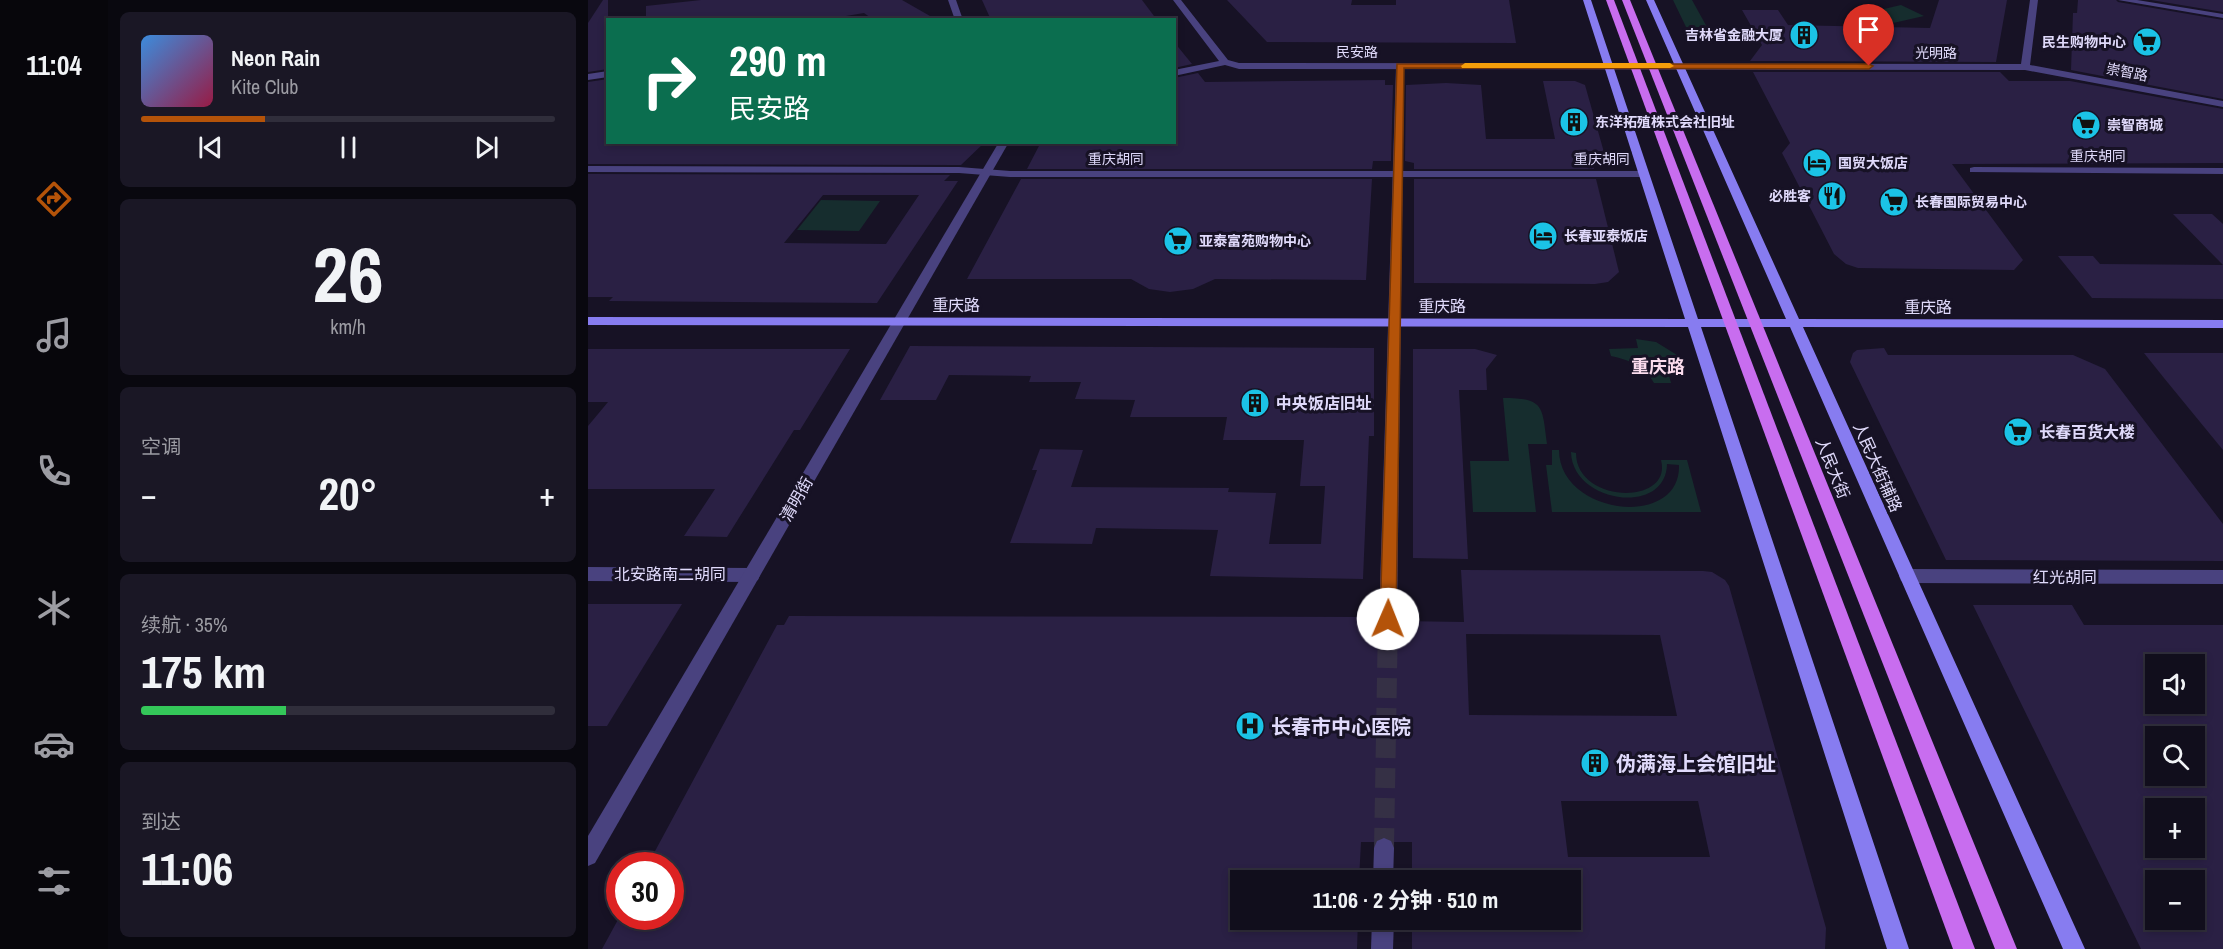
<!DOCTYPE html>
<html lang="zh">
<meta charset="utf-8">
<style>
body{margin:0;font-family:"Archivo Narrow","Noto Sans SC",sans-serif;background:#1a1725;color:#f1f3f6;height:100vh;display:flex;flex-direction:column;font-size:22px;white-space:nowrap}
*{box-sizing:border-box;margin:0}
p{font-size:20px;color:#9c9ca3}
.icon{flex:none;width:33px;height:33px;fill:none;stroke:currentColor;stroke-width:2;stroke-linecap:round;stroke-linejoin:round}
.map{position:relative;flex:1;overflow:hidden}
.panel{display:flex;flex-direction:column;gap:12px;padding:12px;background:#09080f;width:480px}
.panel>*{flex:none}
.banner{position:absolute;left:18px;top:18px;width:570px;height:126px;border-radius:0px;box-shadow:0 3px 9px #0003,0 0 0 2px #302e3b;background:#0b6e4f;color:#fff;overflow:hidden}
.controls{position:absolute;left:1557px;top:654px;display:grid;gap:12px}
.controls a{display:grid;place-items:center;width:60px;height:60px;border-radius:0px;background:#110e1c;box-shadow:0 3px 9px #0003,0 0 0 2px #302e3b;font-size:30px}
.speed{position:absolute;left:18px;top:852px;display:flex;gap:12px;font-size:30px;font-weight:700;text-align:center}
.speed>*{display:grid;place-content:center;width:78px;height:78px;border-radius:50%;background:#110e1c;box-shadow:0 3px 9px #0003,0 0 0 2px #302e3b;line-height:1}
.speed .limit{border:9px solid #d22;background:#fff;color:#111}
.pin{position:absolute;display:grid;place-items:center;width:51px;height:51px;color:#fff;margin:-62px -26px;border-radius:50% 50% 50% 0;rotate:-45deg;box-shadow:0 0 6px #0007}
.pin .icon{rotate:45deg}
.me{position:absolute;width:66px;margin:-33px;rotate:1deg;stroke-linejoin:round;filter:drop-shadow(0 0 4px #0008)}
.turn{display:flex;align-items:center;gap:21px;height:126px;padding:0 24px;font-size:27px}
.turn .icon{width:78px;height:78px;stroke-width:2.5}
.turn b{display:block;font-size:42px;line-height:51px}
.big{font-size:45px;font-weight:700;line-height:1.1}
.panel .tile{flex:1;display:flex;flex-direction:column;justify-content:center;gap:9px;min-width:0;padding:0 21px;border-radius:9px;background:#1a1725}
.panel .dial{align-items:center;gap:0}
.dial b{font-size:78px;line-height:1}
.song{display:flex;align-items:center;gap:18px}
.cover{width:72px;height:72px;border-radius:9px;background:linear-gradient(135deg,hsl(210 70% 55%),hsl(340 70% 35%))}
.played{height:6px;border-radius:3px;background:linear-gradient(90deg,#b45309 30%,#302e3b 30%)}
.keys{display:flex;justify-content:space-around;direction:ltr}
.heat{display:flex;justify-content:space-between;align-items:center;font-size:33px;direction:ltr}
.charge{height:9px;border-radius:4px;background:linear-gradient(90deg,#34c759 35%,#302e3b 0)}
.trip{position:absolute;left:642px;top:870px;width:351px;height:60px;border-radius:0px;background:#110e1c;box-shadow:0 3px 9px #0003,0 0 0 2px #302e3b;font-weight:700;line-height:60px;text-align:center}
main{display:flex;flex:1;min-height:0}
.tab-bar{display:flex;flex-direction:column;width:108px;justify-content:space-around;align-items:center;background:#07060b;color:#9c9ca3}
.tab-bar .icon{width:42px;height:42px}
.tab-bar .active{color:#b45309}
.tab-bar b{font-size:27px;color:#f1f3f6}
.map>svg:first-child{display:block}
.green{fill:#162d2e}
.building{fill:#2a2044;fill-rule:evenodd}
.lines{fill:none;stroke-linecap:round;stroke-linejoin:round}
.minor-tunnel{stroke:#353045;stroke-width:20;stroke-dasharray:20 10;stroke-linecap:butt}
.pedestrian{fill:#49427f;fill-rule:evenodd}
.minor{fill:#49427f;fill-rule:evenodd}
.tertiary{fill:#49427f;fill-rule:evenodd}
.secondary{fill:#877cf0;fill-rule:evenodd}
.primary{fill:#c86def;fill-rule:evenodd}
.route{fill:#b45309;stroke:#753606;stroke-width:1.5}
.slow{fill:#f59e0b}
.labels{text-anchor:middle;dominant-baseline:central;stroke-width:6;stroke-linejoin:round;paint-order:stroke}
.far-poi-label{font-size:14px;font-weight:bold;fill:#e0dafb;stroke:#171225;text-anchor:start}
.far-street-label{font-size:14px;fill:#e0dafb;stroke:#171225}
.street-label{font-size:16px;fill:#e0dafb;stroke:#171225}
.poi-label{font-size:16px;font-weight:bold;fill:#e0dafb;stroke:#171225;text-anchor:start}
.neighbourhood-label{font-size:18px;font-weight:bold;fill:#fbdced;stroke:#171225}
.near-poi-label{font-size:20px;font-weight:bold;fill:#e0dafb;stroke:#171225;text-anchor:start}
</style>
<main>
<nav class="tab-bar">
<b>11:04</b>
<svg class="icon active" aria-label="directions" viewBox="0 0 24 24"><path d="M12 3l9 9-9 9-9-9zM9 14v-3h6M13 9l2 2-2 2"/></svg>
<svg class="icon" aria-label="music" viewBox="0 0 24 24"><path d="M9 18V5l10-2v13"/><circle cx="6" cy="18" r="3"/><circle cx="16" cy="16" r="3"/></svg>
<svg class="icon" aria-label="phone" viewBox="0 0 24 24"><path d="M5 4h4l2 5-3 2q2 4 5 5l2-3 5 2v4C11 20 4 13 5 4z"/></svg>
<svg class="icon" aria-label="climate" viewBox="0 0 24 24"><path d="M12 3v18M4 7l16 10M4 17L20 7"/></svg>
<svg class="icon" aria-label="car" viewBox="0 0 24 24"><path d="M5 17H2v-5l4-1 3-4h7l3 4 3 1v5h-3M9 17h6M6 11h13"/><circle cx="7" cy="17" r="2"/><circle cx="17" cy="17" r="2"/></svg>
<svg class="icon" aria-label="filters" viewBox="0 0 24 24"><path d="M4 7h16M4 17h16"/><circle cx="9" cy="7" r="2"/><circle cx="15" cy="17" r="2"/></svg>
</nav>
<section class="panel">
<div class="tile">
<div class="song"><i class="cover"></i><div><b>Neon Rain</b><p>Kite Club</p></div></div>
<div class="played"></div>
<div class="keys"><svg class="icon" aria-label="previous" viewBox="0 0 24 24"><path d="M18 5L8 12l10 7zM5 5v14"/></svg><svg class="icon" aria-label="pause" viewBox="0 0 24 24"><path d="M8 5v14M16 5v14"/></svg><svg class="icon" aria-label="next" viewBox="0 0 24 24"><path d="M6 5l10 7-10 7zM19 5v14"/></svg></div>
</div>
<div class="tile dial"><b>26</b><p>km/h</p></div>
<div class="tile"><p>空调</p>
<div class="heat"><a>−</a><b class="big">20°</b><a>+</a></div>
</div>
<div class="tile"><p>续航 · 35%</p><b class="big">175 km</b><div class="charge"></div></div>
<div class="tile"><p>到达</p><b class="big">11:06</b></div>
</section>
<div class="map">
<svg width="1635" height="949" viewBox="0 0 1635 949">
<rect width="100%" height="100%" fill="#171225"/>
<g class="green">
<path d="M1085,0H1104L1120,29H1099Z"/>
<path d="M1313,5L1336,16L1292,26L1270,15Z"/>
<path d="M233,200L292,201L271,231L209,230Z"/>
<path d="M1048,339L1068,342L1089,355L1092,364H1078L1083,383H1066C1057,366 1041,360 1023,356L1021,349L1050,348Z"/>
<path d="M915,398C957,398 954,407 959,444H940L948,512H885L882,461H921Z"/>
<path d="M964,450H971C971,515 1093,530 1091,465L1079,464C1078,517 984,503 983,452L988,453C988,504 1085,506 1073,460H1099L1113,512H964L958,465H964Z"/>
</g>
<g class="building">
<path d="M15,0H20V69L0,72V23Z"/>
<path d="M113,0H314L349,20H286L276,13L234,20H58V6Z"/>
<path d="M394,0H554L569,20H403Z"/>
<path d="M639,0H764L763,5H808V0H921L928,43L679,42Z"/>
<path d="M1351,0H1419L1408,62L1162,61L1174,45L1154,10H1190L1200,25L1342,28Z"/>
<path d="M1490,0H1528L1530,2L1635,20V99L1483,70L1485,13H1489Z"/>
<path d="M1563,0H1635V12Z"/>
<path d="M586,42L604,64L586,68Z"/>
<path d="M1165,72H1412L1421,81H1482L1635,109V163L1364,164L1435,260L1426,270L1270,268L1258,264L1246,254L1194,153L1202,143Z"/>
<path d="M610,73L617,82L797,80V85H805L803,161H785L784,169H439L453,142H483L481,146H586V78Z"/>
<path d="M20,79V142H397L373,165L0,164V82Z"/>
<path d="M955,81H987L997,85L1019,163H1004L1006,169H826V163L817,161L818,85L858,83L893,85L898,139H967Z"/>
<path d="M0,174L362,175L356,181H370L289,303L21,301L25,297H0ZM235,195H331L298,244L196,243Z"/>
<path d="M433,179H784L778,280L627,279L605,289L582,292L561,289L543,279H379Z"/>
<path d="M826,179H1008L1031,272L1020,282L1007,284L826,283Z"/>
<path d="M1585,214H1624L1635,224V265Z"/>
<path d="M1470,256H1505L1512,264L1635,265V299L1504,298Z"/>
<path d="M322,346L786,348V436H781L775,579L622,576L630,530L508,528L504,544L422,543L449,470H444L452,449L495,450L483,487L641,488L640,492L688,493L681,544H733L737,486H712L716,440H635L639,417H542L547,400L487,399L493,382H441L443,376L361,375L348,400H292Z"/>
<path d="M1296,348L1300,355H1485L1517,369L1635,524V561L1358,560L1262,362L1265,353L1269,350Z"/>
<path d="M0,349H262L212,430H206L139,537L96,536L127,489H0V426L20,402H0Z"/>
<path d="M825,349H887L909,355L898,369L899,390H871L880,559L825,558Z"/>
<path d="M1556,353H1635V450L1576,378Z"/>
<path d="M873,570L1115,571L1124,572L1137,580L1141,586L1238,928L1237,949H824V920H982V880H824V842H806L797,836L786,842H773L771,880H652V920H770L769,949H14L32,916H82V866H59L189,625H196L201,616L781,617V622L790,621L793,626L801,628L807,626L810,621L876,622ZM878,634L1072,635L1089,716L881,715ZM973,801H1110L1122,857H980Z"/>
<path d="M0,604H94L19,726H0Z"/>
<path d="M1385,605H1484L1496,625H1635V949H1553ZM1568,664H1606V704H1568ZM1568,736H1606V776H1568ZM1568,808H1606V848H1568ZM1568,880H1606V920H1568Z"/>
</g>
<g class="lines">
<path class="minor-tunnel" d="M796,848L800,619"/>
<path class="pedestrian" d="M0,166L371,167L422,171H1056L1061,174L1056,177H422L371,173L0,172Z"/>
<g class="minor">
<path d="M1530,0H1549L1635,14V18Z"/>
<path d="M812,63L816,66L809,619L806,624L800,626L794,624L791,619L808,66Z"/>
<path d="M20,71V77L0,80V74Z"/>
<path d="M1386,167L1635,168V174L1382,172V168Z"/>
<path d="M0,567L164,568L170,570L172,575L170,580L164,582L0,581Z"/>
<path d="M1319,569L1635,570V584L1319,583L1313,581L1311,576L1313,571Z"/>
<path d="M796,838L803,841L806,848L805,880H785L786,848L789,841Z"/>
<path d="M784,920H806L805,949H783Z"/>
</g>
<g class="tertiary">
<path d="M360,0H368L375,20H367Z"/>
<path d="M585,0H593L640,60L651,63L1433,64L1442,0H1450L1442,65L1635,101V107L1437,70L651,69L637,65L586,76V70L631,61Z"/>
<path d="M411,142H421L7,863L0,866V836Z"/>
</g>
<path class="secondary" d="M995,0H1003L1110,319H1198L1058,0H1066L1211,319L1635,320V328L1215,327L1497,949H1475L1202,327H1113L1321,949H1299L1100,327L0,325V317L1097,319Z"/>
<g class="primary">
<path d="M1018,0H1026L1387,949H1365Z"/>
<path d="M1034,0H1042L1429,949H1407Z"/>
</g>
</g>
<path class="route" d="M809,64H1281L1285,66L1281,69L816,68L808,619L805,624L800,626L794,624L792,619Z"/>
<path class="slow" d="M877,63H1082L1086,66L1082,68H874L873,66Z"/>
<defs>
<g id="building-disc" transform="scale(1.5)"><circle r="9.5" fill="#1bc3e6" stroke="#171225"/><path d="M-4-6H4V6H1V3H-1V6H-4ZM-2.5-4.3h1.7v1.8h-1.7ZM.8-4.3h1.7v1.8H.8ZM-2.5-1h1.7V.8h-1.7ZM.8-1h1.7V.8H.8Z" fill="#111"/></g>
<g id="supermarket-disc" transform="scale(1.5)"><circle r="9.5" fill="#1bc3e6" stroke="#171225"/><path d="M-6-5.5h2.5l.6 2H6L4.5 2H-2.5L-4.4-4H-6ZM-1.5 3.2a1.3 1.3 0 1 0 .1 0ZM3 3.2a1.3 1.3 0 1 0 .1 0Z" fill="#111"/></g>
<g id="hotel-disc" transform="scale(1.5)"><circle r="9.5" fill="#1bc3e6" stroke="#171225"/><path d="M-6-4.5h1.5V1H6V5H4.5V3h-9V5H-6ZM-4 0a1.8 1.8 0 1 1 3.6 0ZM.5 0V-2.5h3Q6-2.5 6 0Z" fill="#111"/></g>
<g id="restaurant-disc" transform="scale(1.5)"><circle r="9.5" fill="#1bc3e6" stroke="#171225"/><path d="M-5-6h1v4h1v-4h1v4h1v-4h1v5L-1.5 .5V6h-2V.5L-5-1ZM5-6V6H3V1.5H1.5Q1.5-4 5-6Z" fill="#111"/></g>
<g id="hospital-disc" transform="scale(1.5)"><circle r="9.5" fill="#1bc3e6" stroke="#171225"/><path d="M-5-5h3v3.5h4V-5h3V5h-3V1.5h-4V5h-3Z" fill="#111"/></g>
</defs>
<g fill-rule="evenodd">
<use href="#building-disc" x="1216" y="35"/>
<use href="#supermarket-disc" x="1559" y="42"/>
<use href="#building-disc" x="986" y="122"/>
<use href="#supermarket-disc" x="1498" y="125"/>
<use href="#hotel-disc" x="1229" y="163"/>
<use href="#restaurant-disc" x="1244" y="196"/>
<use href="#supermarket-disc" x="1306" y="202"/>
<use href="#hotel-disc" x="955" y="236"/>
<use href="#supermarket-disc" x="590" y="241"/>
<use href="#building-disc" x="667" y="403"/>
<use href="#supermarket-disc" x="1430" y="432"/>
<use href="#hospital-disc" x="662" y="726"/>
<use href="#building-disc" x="1007" y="763"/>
</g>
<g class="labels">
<g class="far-poi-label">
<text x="1195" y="35" text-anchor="end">吉林省金融大厦</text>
<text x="1538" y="42" text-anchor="end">民生购物中心</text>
<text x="1007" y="122">东洋拓殖株式会社旧址</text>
<text x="1519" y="125">崇智商城</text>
<text x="1250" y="163">国贸大饭店</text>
<text x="1223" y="196" text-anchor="end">必胜客</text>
<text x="1327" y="202">长春国际贸易中心</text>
<text x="976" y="236">长春亚泰饭店</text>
<text x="611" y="241">亚泰富苑购物中心</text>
</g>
<g class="far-street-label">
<text x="769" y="52">民安路</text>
<text x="1348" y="53">光明路</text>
<text transform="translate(1539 72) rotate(11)">崇智路</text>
<text x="1510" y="156">重庆胡同</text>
<text x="528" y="159">重庆胡同</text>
<text x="1014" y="159">重庆胡同</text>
</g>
<g class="street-label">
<text x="368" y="305">重庆路</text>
<text x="854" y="306">重庆路</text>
<text x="1340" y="307">重庆路</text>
<text transform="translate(1290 467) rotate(66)">人民大街辅路</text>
<text transform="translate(1245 468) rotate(68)">人民大街</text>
<text transform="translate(208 499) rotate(-60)">清明街</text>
<text x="82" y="574">北安路南二胡同</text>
<text x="1477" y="577">红光胡同</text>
</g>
<g class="poi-label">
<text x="688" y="403">中央饭店旧址</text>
<text x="1451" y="432">长春百货大楼</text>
</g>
<g class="neighbourhood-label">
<text x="1070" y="366">重庆路</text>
</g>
<g class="near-poi-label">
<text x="683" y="726">长春市中心医院</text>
<text x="1028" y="763">伪满海上会馆旧址</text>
</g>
</g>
</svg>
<div class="controls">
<a><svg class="icon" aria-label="sound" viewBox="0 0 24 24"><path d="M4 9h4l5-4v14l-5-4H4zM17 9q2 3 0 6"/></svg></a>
<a><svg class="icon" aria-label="search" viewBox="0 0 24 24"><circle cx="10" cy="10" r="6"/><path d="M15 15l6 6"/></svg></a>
<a>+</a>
<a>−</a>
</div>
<div class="speed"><div class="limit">30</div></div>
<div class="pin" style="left:1281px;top:66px;background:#d93025"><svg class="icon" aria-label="arrive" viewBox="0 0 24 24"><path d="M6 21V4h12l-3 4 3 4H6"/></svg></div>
<svg class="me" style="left:800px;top:619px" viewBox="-20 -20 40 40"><circle r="19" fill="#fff"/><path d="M0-13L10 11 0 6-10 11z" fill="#b45309"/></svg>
<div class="trip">11:06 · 2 分钟 · 510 m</div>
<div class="banner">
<div class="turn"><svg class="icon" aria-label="right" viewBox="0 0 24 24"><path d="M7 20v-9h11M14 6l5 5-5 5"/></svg><div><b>290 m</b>民安路</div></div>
</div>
</div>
</main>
